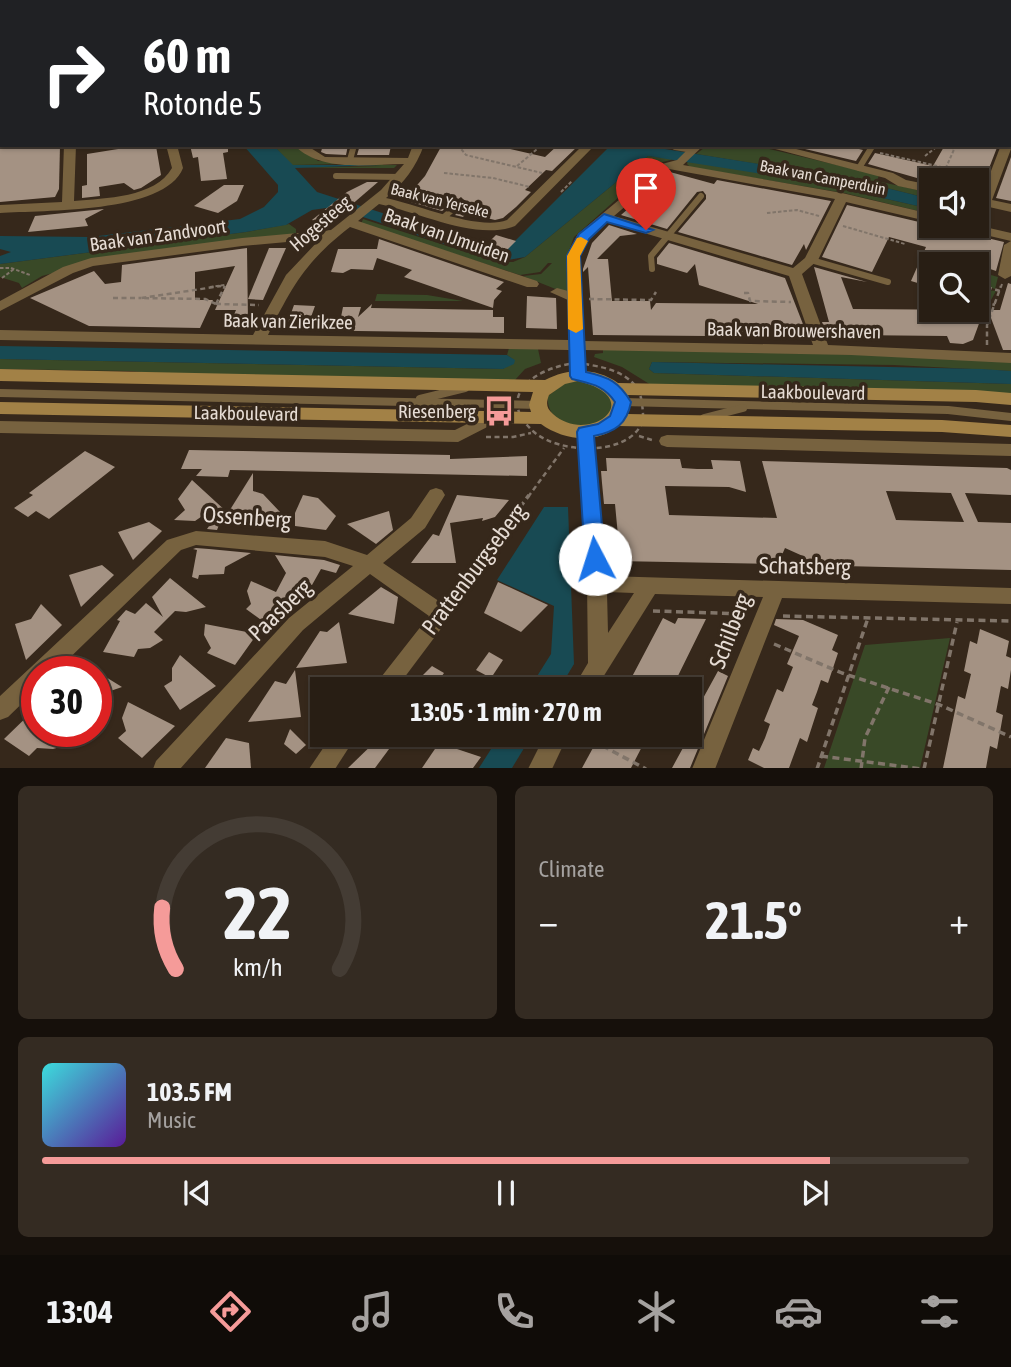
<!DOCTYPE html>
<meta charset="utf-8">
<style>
body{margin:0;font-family:"Asap Condensed",sans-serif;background:#342b22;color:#f1f3f6;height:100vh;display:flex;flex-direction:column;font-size:26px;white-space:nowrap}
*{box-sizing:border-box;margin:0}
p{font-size:23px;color:#a5a2a0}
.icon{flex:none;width:38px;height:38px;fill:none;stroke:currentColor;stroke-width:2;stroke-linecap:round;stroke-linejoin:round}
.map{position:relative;height:768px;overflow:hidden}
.side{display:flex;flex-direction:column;gap:18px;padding:18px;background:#16100b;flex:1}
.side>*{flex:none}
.hud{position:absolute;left:0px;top:0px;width:1012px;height:147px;box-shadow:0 2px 5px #0004,0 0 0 2px #443c34;background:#202124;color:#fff;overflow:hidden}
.tools{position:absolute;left:919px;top:168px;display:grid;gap:14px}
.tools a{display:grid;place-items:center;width:70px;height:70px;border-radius:0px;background:#281e14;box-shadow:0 2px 5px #0004,0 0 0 2px #443c34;font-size:35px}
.speed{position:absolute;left:21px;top:656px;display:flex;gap:14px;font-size:35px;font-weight:700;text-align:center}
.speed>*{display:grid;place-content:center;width:91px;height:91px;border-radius:50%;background:#281e14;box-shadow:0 2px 5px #0004,0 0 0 2px #443c34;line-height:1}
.speed .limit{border:10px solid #d22;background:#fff;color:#111}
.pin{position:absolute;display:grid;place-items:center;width:60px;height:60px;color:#fff;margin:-72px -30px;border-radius:50% 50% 50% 0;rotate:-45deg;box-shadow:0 0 7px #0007}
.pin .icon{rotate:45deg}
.me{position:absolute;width:77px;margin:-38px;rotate:355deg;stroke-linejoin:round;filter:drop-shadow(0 0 5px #0008)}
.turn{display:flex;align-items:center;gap:24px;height:147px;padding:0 28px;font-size:32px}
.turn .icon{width:91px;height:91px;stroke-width:2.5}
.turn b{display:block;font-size:49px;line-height:60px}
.big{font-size:52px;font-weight:700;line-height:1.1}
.side .widget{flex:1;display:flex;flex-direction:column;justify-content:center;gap:10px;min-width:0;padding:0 24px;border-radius:10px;background:#342b22}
.side .dial{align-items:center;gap:0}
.dial svg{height:182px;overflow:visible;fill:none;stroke:#443c34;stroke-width:7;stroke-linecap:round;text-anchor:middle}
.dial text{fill:#f1f3f6;stroke:none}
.song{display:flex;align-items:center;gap:21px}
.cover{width:84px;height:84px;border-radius:10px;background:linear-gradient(135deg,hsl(180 70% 55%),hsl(270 70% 35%))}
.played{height:7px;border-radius:4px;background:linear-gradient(90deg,#f59b99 85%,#443c34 85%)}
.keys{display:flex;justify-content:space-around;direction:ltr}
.heat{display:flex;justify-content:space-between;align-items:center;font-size:38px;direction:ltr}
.side .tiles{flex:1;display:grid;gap:18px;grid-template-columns:1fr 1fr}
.widget:last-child{grid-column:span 2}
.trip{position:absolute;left:310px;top:677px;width:392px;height:70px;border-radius:0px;background:#281e14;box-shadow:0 2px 5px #0004,0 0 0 2px #443c34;font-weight:700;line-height:70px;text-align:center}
.menu{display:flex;height:112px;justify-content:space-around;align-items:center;background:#100c08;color:#a5a2a0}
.menu .icon{width:49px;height:49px}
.menu .on{color:#f59b99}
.menu b{font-size:32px;color:#f1f3f6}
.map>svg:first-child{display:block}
.green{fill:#394927}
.water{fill:#184a53}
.building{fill:#a49283;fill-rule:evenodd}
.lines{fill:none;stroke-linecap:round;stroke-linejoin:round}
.path-far2{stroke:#81756a;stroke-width:2;stroke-dasharray:3.5 2;stroke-linecap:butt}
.path-far1{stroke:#81756a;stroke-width:2.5;stroke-dasharray:5 3.5;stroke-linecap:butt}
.path{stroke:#81756a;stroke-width:3.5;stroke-dasharray:7 4.5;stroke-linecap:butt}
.service-far2{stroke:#77623f;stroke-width:4.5}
.service-far1{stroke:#77623f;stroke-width:6}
.service{stroke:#77623f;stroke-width:8}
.minor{fill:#77623f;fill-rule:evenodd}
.secondary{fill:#a28146;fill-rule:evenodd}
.route{fill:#1a73e8;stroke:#114b97;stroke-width:2}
.slow{fill:#f59e0b}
.labels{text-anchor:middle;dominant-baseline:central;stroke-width:7;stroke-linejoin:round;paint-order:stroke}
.far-street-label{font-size:16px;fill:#e6dcd4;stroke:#36281b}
.street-label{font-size:19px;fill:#e6dcd4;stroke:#36281b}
.poi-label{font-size:19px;fill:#e6dcd4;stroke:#36281b;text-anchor:end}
.near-street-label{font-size:23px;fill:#e6dcd4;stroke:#36281b}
</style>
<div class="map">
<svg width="1011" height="769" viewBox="0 0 1011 769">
<rect width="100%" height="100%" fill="#36281b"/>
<g class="green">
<path d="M273,145H296L318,161L381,162L383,165H397L394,168H295L381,166L342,164L292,165Z"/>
<path d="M714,145H752L879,175L877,181L931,193V199L846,178L696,154L704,148L709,149Z"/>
<path d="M648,156L674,159L656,164L574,237L567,256L570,291L563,292L523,276L541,274L552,263H548L540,272L520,275L361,224L363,219L497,262H513L525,257Z"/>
<path d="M688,161L807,181L931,209V214L844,193L690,167L687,164Z"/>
<path d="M289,224L296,229V234L118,255L42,276L22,288L19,283L0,277V264L246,232Z"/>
<path d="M977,271L998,277L995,289L989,287L990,278L986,290L996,291L991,300L977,297Z"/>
<path d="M377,294L427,295L463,301H375Z"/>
<path d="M509,348L538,349L541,363L525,369L515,380L185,376L130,371L0,369V359L503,369L514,360L507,355Z"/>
<path d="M603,349L927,356L1011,361V371L894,365L652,362L649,369L654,373L1011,384V395L651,385L622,367L594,357L595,354L603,353Z"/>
<path d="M578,381L591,383L611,396C622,435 543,436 548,396L565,383Z"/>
<path d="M950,638L920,768H824L865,645Z"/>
</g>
<g class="water">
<path d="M243,145H273L293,165H381L295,168L317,192L504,252L611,145H659L665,149L846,178L931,199V209L807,181L648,156L525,257L497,262L363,217L326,208L312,210L286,225L246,232L0,264V256L11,252L0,249V236L90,237L240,219L264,207L278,192V185Z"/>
<path d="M0,346L507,355L515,360L514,364L503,369L0,359Z"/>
<path d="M652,362L982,369L1011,371V384L654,373L649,369Z"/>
<path d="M544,507H568L574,664L559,689H529L551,654L554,606L497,580Z"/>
<path d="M500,735H532L512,768H479Z"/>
</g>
<g class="building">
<path d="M0,145H60L59,189L55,197L0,202Z"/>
<path d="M143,145L144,148L156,146L161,175L141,188L134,190L124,183L99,187L100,196L82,198V186L87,185V154Z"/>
<path d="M190,145H228V152L223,153L227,179L201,181L198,157L193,158Z"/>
<path d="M323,145H348L346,155L326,154L321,152Z"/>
<path d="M360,145H370L391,146L389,155H357Z"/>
<path d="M442,145H492L545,157L558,145H579L552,171L546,170L525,190L531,192L516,207L503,218L495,220L466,213L463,217L455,215L465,205V201L461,197L442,211L404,200L425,176Z"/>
<path d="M806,145H843L863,150L856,161L805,149Z"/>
<path d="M945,145H998L979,194L976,193V180L931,182L868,164L875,153L933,166Z"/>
<path d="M1011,157V201L996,198Z"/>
<path d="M670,172L714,184L717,180L831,201L806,250L804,244L792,265L678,232L706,199V195L703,191L697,192L667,229L621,215Z"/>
<path d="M367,182H378L328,225L312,220L347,192Z"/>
<path d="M224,185H244L237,201L218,213L194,206Z"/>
<path d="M847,205L1004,242L996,271L976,264H931V287L911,281L926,247L889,237L872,272L822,257Z"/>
<path d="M104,209L85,219L88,226L28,232L35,216Z"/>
<path d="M609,225L637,234L620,236L597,259H608L612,301H650L651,310L656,303L758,304L699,285L695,264L687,273L657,264V258L669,243L785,278L808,337L593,335L588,267L583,272V269L592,243Z"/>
<path d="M496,235L516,241L506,251L486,245Z"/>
<path d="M379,239L504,282L496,289L502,291L494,300L493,308L404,277L412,270L377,258L373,270L351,269L343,273L331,272L338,249H377Z"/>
<path d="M247,248L248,322L245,329H228L236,310H215L235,266L195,272V300H213L200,328L89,326L30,298L94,271L105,284L121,282L122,265Z"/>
<path d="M269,248H286L263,300L248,299Z"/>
<path d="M814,267L867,282L841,277L853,309L984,310L973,340L963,344L950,343L947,336L851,335L853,339H829L822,322H829Z"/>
<path d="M1008,283L1011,284V350H1003L988,310H1000Z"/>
<path d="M527,296L556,298L557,329L526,328Z"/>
<path d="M372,304L371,308L493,310V317H504V333L285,330L294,305L315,306L311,317H341L343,307H361L358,317Z"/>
<path d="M189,450L450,455V459L527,456V476L230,470L228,477L196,476L202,469H181Z"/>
<path d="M85,451L115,467L49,519L36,511L28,517L14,508L33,495L29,493Z"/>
<path d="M606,458L680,459L682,468L697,469H713L711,460L740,461L746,492L729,487L665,486L669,515L777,518L762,461L1007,468L1011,470V495L965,493L978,522L1011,523V570L801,565L805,557L785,548L778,564L615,561L613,536H618L615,504H604L602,483L601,471H607ZM886,491L951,493L964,522L896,520Z"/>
<path d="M253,473V491L263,494L280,512L270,527L221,520L217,530L207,529L214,519L209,518L214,508L195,521L174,520L185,510L178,499L192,480L228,513Z"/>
<path d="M303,495L318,498L336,516L326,530L295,526V513Z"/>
<path d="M457,495L509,500L495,517L482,521L483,518L450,523L456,563H411L433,534L439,536Z"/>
<path d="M389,511L393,530L376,544L347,524Z"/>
<path d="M149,522L162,531L133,560L118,532Z"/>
<path d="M196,548L209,549L251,553L225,567L224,574L199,575L198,579L192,577L197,550L193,549Z"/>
<path d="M275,555L324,560L340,565L336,573L321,569L312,585L309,584L297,602L294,601L268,625L246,609L251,604L247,591L251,581L276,592L286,573Z"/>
<path d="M102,565L114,575L81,607L69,575Z"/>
<path d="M170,578L206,607L186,612L175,611L154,632L163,640L150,648L138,649L134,657L103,652L120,621L117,620L126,610L135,614L146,603L163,617L152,597Z"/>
<path d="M498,582L548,605L521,632L484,613Z"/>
<path d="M381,587L398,597L394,624L348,614Z"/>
<path d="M41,604L62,625L26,660L15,624L31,619Z"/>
<path d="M663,618L675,624L678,618L706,619L671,690H625Z"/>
<path d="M776,619L803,620L838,635L832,650L838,653L828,683L821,680L817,692L812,705L818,708L807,742L800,738L789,768H764L748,760L753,748L759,751L765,738L770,724L764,721L777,689L783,692L793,667L787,664L799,636L774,625Z"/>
<path d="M339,622L347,663L296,668L320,631L327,632Z"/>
<path d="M205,624L257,634L235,665L207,653L211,648L204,635Z"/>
<path d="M980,629L1009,641L1006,656L1011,658V670L1008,689L1001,686L996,712L1003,715L997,749L990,746L986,768H943L958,696L965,699L971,674L964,671L970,641L977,644Z"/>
<path d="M489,652L503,660L491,678L476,670Z"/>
<path d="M180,655L216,686L180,710L164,686L172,681V668Z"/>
<path d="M432,666L444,673L432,690H408Z"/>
<path d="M295,670L301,717L248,722L275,681L286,684Z"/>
<path d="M96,671L122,687L96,696Z"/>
<path d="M718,671L728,676L690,768H672L690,735V722Z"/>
<path d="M128,702L175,726L142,758L118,738L126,731L122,718Z"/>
<path d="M37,707V732H62L70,740L67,745L53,749L37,748L29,756L4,739Z"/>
<path d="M290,729L306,745L296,754L284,744Z"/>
<path d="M382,735L395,741L375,768H348Z"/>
<path d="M600,735H648L631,768H582Z"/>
<path d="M226,738L249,743L251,768H205Z"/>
<path d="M439,743L481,757L473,768H422Z"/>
</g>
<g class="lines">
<g class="path-far2">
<path d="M812,0L821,2"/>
<path d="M458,145L466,155L542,173"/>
<path d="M847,145L858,148"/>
<path d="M956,145L944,172L970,178"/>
<path d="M880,153L946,168"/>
<path d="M925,156L939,145"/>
<path d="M517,166L542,145"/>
<path d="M444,173L493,178L530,187"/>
<path d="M561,192L572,181"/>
<path d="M767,213L797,210L819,216"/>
<path d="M843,226L905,244"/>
<path d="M0,268H11L30,275"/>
<path d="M976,268L990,272"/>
<path d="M2,278L14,269"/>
<path d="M210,287L225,285L224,287"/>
<path d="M1001,287L1002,284"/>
</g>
<g class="path-far1">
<path d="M987,287L1000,291"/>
<path d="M744,293H748L750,301L791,302"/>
<path d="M113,298H141"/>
<path d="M589,299L651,300L656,292"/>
<path d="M976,300L995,305"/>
<path d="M216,304L259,305"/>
<path d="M216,304L205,299L141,298L221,286"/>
<path d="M216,304L225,286"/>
<path d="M987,345V325L1001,286"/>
<path d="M576,363C602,366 639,372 642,404C643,411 644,419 641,425C624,457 558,453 534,432C492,395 538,367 576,363Z"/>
<path d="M639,436L652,440"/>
<path d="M486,437H513L531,433"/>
<path d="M528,497L564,448"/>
</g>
<g class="path">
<path d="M452,601L529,495"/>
<path d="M653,611L748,614"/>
<path d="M783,616L1011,621"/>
<path d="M774,644L842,673L940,705L1011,737"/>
<path d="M582,735L646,769"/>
<path d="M821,756L922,769"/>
<path d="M817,769L868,618"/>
<path d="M861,769L865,738L889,687"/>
<path d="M924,769L957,622"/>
</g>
<g class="service-far2">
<path d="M618,0L627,2"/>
<path d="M600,2L602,0"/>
</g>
<g class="service-far1">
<path d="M675,147L693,150"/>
<path d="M350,160L354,145"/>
<path d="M859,168L873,145"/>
<path d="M336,176L400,177"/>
<path d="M444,217L460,203"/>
<path d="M811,260L888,282"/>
<path d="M652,269L651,256L701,196"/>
</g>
<g class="service">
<path d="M0,393L539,405"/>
<path d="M420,399L465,388"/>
<path d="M623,402L948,410L1011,417"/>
<path d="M704,418L743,408"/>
</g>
<g class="minor">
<path d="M0,0H38L39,1L0,3Z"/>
<path d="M139,0H149L137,2Z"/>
<path d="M229,0H239L240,2H230Z"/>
<path d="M382,0H397L399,2H383Z"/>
<path d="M435,0H445L434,2Z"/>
<path d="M533,0H543L532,2Z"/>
<path d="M663,0H672L662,2Z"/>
<path d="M704,0H720L722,2H705Z"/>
<rect x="0" y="10" width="2" height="6"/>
<rect x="0" y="48" width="2" height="6"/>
<rect x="1010" y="56" width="1" height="7"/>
<path d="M2,84V92H0V85Z"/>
<rect x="1010" y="106" width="1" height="6"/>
<rect x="0" y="108" width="2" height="6"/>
<rect x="1010" y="124" width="1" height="6"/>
<path d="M1010,142L1011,149L992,200L1011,204V212L976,204V196L981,197L1001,145H1010Z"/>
<path d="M64,145H76L74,201C105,198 155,198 172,168L166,145H177L183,168C165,214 43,210 0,213V205L62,202Z"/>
<path d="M294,145H306L325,157L408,158L413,145H424C416,167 404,183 386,198C419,205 479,231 507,220L583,145H595L515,226C476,241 422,213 379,204L358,221L537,281L539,284L537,287H527L350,227C306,261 292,286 268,335L569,340L568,300L550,292L557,288L568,291L566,256L578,234L662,164L677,160L692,145H704L683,165L842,193L931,214V222L846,202L818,260L802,274L828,345L1011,353V363L851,355L584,350L586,375L578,380L570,375L569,350L0,340V330L253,335L286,275L320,239L242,246L93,266L73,273L0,311V301L63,267L91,258L242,238L331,230L381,190L404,164C368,164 321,173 294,145ZM669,169L835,199L805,258L793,268L614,216ZM607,222L789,276L813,345L584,341L580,256L588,239Z"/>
<path d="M760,145H780L893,173L906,180L931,185V193L898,186L885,178Z"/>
<path d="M976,225L1011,233V241L960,229L958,226Z"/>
<path d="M1011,241V276L1005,279L998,275L1004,245Z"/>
<path d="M493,411L501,417L499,421L458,442L0,433V421L455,430Z"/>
<path d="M585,426L591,428L593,432L606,576L1011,588V604L782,598L715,769H692L763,597L655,594L595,690H572L588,663L587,584L577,432L579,428ZM607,592L634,593L608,633Z"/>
<path d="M667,435L1011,444V456L667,447L661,445L659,441L661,437Z"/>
<path d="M436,488L442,490L445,495L425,528L383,563L449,608L452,614L395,690H371L429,616L370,574L303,630L180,769H153L156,761L289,618L353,566L325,557L196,545L181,550L55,672H37V689L8,717L0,720V696L167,540L196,531L325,541L367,555L411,518L430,490Z"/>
<path d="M332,735H357L335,769H309Z"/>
<path d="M545,735H568L552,769H528Z"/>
</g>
<path class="secondary" d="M0,369L545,380C568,368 596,367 618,383L976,390L1011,393V405L976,402L628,395L631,405L627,414L942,420L1011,425V437L942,432L618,426C596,445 563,440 541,424L0,414V402L531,412L529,405L533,392L0,381ZM578,381C650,399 588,446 553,414C546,408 546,403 549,395L565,384Z"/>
</g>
<path class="route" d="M604,214L653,230L646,233L607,222L589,239L580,256L586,372C609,377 619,382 631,402C627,424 615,432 594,436L605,559L602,564L595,567L588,564L585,559L577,432L579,428L598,424L610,416L615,402C604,385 591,384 572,379L570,376L567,256L579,234Z"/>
<path class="slow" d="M581,237L588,241L580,256L583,329L576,333L568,329L567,256L577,238Z"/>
<defs>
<g id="bus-bare" transform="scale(2.415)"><path d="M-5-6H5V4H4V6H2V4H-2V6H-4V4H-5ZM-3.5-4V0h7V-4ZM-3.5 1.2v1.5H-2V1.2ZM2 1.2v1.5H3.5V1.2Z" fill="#f59b99" stroke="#36281b" stroke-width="2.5" paint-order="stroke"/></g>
</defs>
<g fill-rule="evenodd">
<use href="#bus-bare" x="499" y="411"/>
</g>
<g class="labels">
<g class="far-street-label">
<text transform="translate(823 177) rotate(11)">Baak van Camperduin</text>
<text transform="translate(440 200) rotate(14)">Baak van Yerseke</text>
</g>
<g class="street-label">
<text transform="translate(320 223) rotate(-41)">Hogesteeg</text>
<text transform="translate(158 235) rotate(-8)">Baak van Zandvoort</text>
<text transform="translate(447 235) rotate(19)">Baak van IJmuiden</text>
<text transform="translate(288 321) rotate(1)">Baak van Zierikzee</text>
<text transform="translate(794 330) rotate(1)">Baak van Brouwershaven</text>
<text transform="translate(813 392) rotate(1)">Laakboulevard</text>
<text transform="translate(246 413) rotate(1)">Laakboulevard</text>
</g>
<g class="poi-label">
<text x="476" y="411">Riesenberg</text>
</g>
<g class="near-street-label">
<text transform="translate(247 517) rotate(4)">Ossenberg</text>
<text transform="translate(805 566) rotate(1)">Schatsberg</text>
<text transform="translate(474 569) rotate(-53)">Prattenburgseberg</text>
<text transform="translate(280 610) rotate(-44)">Paasberg</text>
<text transform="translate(730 631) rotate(-69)">Schilberg</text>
</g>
</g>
</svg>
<div class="tools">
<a><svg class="icon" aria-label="sound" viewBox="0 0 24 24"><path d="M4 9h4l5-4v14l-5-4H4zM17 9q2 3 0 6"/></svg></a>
<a><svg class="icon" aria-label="search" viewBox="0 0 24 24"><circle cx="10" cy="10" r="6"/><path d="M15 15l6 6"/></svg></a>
</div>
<div class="speed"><div class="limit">30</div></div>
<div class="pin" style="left:646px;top:230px;background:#d93025"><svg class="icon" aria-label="arrive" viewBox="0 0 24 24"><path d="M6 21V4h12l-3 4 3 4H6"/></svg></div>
<svg class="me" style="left:595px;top:559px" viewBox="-20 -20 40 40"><circle r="19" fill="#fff"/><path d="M0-13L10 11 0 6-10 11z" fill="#1a73e8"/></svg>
<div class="trip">13:05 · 1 min · 270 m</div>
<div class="hud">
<div class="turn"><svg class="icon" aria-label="right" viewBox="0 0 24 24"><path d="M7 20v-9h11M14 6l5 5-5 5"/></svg><div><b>60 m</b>Rotonde 5</div></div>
</div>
</div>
<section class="side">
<div class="tiles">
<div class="widget dial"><svg viewBox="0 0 100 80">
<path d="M14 69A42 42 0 1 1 86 69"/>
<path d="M14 69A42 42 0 0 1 8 42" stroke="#f59b99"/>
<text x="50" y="56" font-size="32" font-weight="700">22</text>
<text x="50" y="72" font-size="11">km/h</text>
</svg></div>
<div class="widget"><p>Climate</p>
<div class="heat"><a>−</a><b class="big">21.5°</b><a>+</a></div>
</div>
<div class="widget">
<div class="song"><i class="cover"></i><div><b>103.5 FM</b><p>Music</p></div></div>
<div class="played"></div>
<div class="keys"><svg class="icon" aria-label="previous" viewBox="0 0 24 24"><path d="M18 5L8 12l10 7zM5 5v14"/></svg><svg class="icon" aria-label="pause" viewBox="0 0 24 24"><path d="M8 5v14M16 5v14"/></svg><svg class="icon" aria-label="next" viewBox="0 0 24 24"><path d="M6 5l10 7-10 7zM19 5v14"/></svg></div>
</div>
</div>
</section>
<nav class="menu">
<b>13:04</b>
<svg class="icon on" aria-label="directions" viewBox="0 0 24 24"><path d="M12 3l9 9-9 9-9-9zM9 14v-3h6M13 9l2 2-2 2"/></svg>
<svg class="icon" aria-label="music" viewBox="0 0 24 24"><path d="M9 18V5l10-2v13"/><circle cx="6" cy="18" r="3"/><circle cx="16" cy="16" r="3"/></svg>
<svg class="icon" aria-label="phone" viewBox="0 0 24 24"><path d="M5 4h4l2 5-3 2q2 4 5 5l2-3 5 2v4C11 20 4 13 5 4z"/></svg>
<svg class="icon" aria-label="climate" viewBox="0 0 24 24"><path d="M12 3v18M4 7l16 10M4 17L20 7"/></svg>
<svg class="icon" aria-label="car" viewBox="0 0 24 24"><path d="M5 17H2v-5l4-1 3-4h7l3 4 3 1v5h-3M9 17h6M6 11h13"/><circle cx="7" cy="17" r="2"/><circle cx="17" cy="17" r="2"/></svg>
<svg class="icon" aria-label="filters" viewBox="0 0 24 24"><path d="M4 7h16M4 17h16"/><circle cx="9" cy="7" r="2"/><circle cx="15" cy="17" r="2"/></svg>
</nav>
